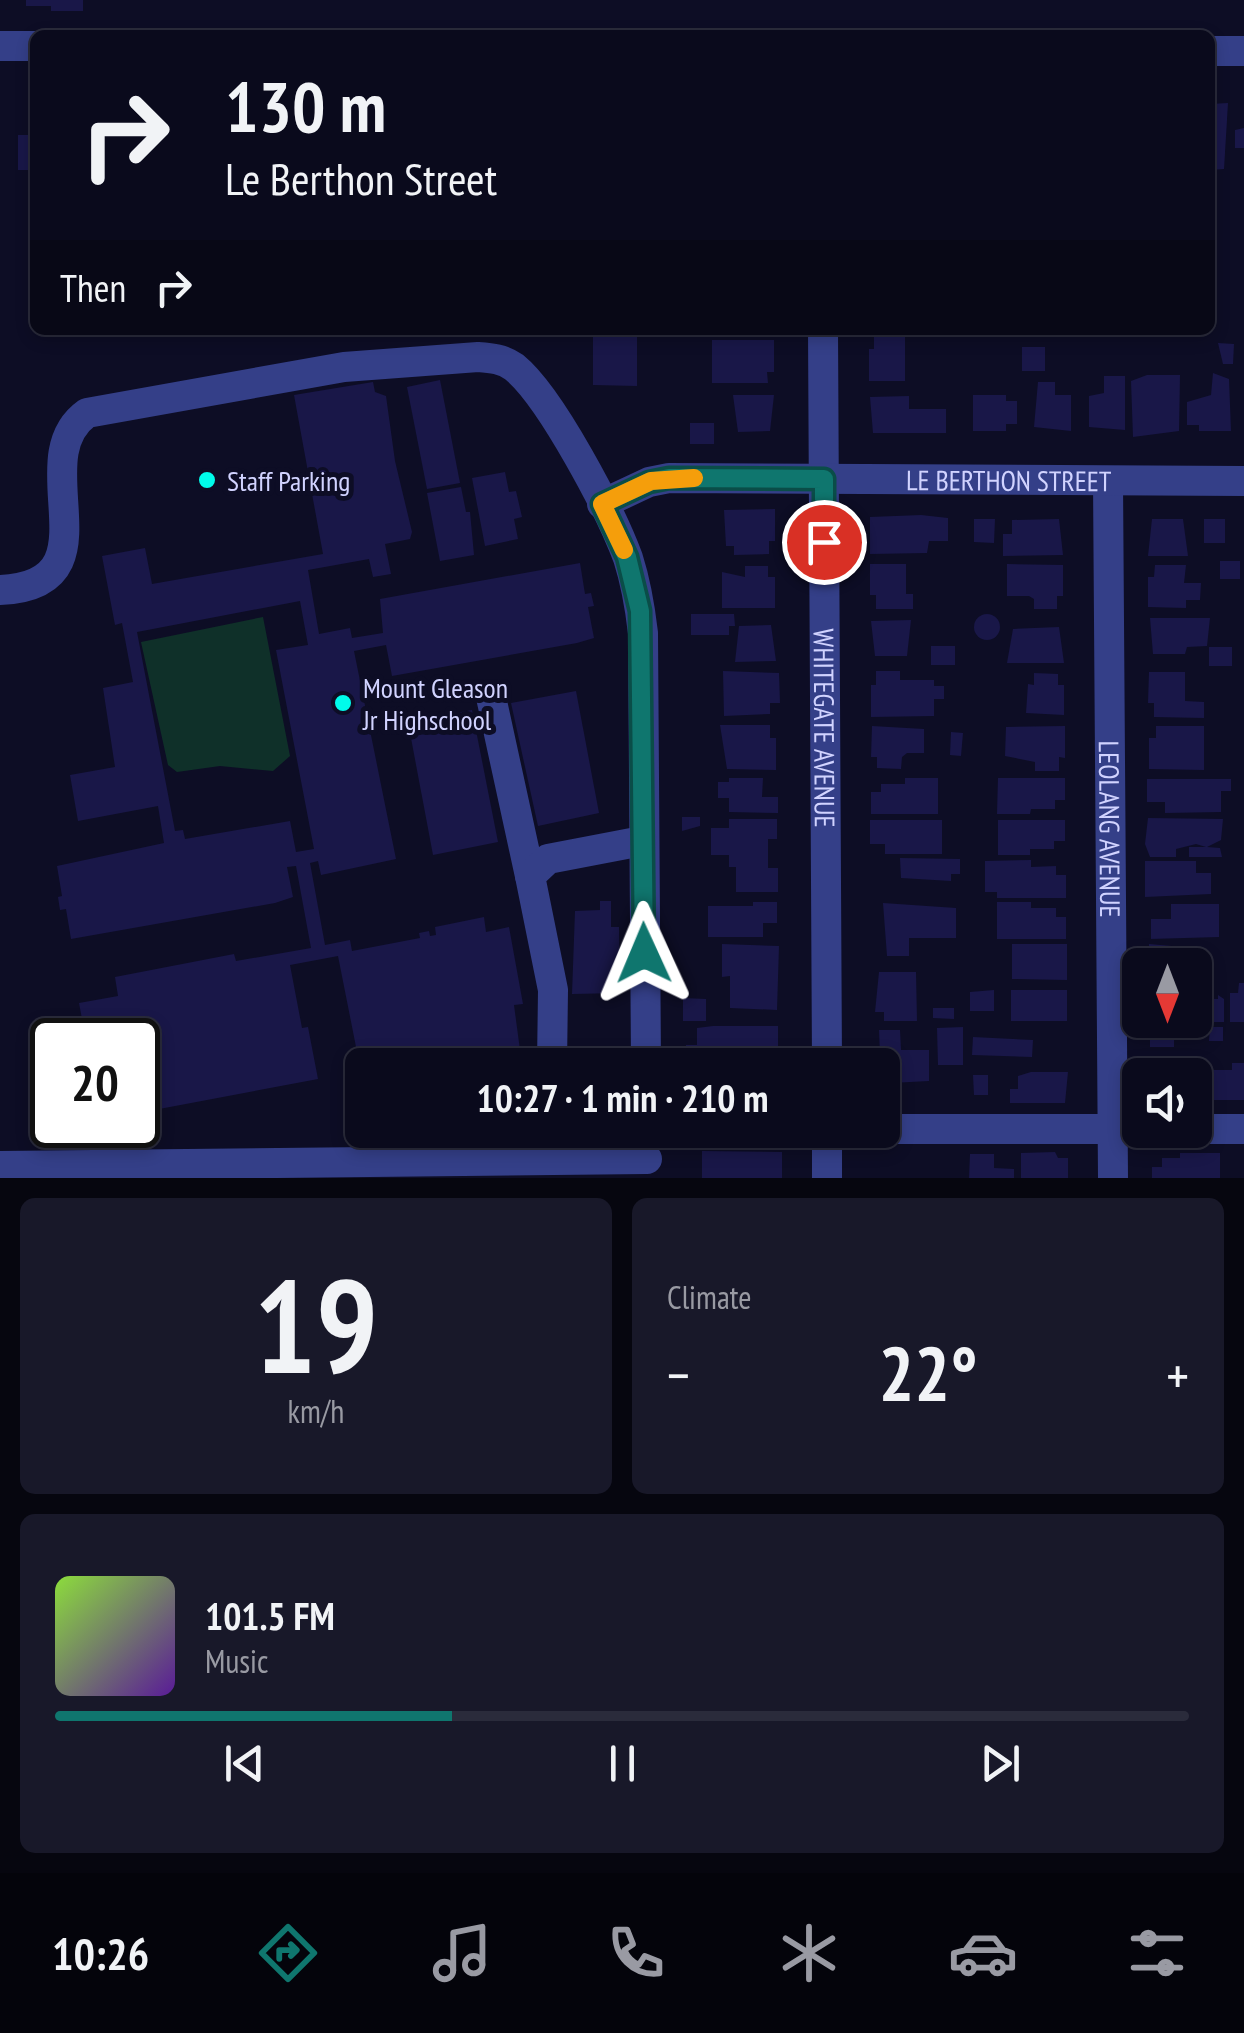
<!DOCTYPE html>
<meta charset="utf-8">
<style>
body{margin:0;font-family:"PT Sans Narrow",sans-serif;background:#181829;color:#f1f3f6;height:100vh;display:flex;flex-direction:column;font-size:38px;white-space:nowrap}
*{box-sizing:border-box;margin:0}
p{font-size:32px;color:#999aa3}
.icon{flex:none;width:55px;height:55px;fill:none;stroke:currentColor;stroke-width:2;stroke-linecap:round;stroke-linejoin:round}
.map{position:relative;height:1178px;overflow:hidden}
.drawer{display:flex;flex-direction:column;gap:20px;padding:20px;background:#06060f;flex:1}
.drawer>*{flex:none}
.hud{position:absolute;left:30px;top:30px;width:1185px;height:305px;border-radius:15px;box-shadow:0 5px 15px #0003,0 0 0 2px #2a2b3b;background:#0a0a1c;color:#f1f3f6;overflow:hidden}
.needle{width:65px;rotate:180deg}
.tools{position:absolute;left:1122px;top:948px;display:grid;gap:20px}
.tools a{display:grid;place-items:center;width:90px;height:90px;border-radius:15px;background:#0a0a1c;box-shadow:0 5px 15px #0003,0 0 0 2px #2a2b3b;font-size:50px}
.speed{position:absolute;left:30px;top:1018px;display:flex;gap:20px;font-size:50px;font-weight:700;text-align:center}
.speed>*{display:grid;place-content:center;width:130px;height:130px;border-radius:50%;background:#0a0a1c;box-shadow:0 5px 15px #0003,0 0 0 2px #2a2b3b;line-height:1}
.speed .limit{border:5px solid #111;border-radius:15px;background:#fff;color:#111}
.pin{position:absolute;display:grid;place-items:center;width:85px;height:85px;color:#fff;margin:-42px;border:5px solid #fff;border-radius:50%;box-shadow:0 2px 10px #0007}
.me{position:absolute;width:110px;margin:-55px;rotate:359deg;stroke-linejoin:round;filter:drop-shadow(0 0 8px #0008)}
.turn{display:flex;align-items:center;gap:35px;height:210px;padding:0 30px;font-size:45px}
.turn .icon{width:130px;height:130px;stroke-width:2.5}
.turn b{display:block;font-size:70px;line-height:85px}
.then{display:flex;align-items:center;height:95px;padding:0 30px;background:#0003;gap:20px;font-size:38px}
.big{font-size:75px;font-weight:800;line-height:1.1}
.drawer .tile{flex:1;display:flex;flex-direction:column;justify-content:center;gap:15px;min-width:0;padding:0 35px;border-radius:15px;background:#181829}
.drawer .dial{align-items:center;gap:0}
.dial b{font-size:130px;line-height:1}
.song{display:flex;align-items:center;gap:30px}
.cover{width:120px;height:120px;border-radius:15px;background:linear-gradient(135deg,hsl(90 70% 55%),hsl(270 70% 35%))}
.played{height:10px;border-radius:5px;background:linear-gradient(90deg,#0f766e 35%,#2a2b3b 35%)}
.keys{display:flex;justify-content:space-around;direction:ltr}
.heat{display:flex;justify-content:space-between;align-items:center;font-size:55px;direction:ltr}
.drawer .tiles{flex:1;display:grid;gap:20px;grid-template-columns:1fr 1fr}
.tile:last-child{grid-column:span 2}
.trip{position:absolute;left:345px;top:1048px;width:555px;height:100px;border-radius:15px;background:#0a0a1c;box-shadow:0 5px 15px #0003,0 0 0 2px #2a2b3b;font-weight:800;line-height:100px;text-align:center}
.menu{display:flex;height:160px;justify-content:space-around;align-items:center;background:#04040b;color:#999aa3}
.menu .icon{width:70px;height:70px}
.menu .on{color:#0f766e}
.menu b{font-size:45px;color:#f1f3f6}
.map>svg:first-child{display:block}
.green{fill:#0f3029}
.building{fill:#191748;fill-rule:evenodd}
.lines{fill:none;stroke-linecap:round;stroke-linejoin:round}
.minor{stroke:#343f88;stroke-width:30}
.route-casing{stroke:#0a4d48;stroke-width:25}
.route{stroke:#0f766e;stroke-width:18}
.slow{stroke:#f59e0b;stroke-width:18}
.poi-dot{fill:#00fceb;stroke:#0d0d25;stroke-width:4}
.labels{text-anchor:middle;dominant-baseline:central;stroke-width:10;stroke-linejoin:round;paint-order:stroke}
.poi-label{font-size:28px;fill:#d1d3ff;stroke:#0d0d25;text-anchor:start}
.street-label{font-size:28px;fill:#d1d3ff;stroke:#0d0d25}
</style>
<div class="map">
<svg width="1244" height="1178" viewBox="0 0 1244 1178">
<rect width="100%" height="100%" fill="#0d0d25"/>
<path class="green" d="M263,617L290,756L273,771L220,766L177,772L168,765L141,642Z"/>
<g class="building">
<path d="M26,0H83V11H51V6H26Z"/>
<path d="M1228,103L1224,169L1210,170V104Z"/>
<path d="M1244,128V148H1235V130Z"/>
<rect x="18" y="135" width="17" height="35"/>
<path d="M593,336L637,337V386L593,385Z"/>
<path d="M874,336H905V381H869V349H874Z"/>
<path d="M712,340H774V372H767L768,383H712Z"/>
<path d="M1218,343L1234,344L1233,364H1223Z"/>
<rect x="1022" y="347" width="23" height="24"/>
<path d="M1213,373L1229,379L1231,431H1199V425H1187V402L1211,395Z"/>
<path d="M1147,375H1180L1179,431L1133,437L1131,381Z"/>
<path d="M1104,376H1125V430L1089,427V396L1104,393Z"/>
<path d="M440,380L460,483L427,489L407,387Z"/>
<path d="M373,382L375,392L386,396L395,461L412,532L410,539L385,544L391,574L373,577L369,559L308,570L319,634L350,628L352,638L383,633L380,599L580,563L585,594L591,593L594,606L588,607L594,638L577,643L392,676L386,645L354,651L396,859L321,875L318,861L310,863L325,945L350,940L352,951L420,938L419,933L429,931L430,936L436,935L435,927L484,917L486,932L509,927L523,1004L514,1005L522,1065H362L361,1072L338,956L290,965L302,1028L308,1027L318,1079L138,1113V1040H86L79,1003L118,996L115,977L234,954L236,961L311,948L296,866L287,867L293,897L275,903L71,939L66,909L60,910L58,897L62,896L57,866L164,843L158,806L78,821L70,775L115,767L103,688L133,682L122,623L115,625L102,556L145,548L152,584L323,554L294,395ZM300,601L308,645L276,650L314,849L296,852L290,821L185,839L183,830L175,831L137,632Z"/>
<path d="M1038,382H1055V395H1071V431L1034,427Z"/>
<path d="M733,395H774L770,431L738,432Z"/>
<path d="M973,395H1006V401H1017V424H1006V431H973Z"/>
<path d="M909,396V409H946V433H873L870,397Z"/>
<rect x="690" y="423" width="24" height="21"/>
<path d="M505,472L509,492L516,491L522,517L514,519L518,539L485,546L472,478Z"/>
<path d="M461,487L466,512H470L474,555L440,561L427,493Z"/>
<path d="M775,509V541H769V554L734,555V546H726L724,510Z"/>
<path d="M921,515L948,518V541H929L927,553L870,554V517Z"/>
<path d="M974,519H995L994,543L974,542Z"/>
<path d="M1059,519L1063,555L1003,556V534H1012V520Z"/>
<path d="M1152,519H1183L1188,556H1148Z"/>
<rect x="1204" y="519" width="21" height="24"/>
<rect x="1220" y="561" width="20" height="18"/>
<path d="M870,564H906V594H913V609H876V595H870Z"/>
<path d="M1007,564L1063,565V596H1057V609H1034V599L1029,596H1007Z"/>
<path d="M1155,565H1186L1184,583H1201L1200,600H1186V608L1148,607V577H1154Z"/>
<path d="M745,566H768V577H775V608H722V572L745,577Z"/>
<path d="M691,614H734L735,626H729V635H691Z"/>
<circle cx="987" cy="627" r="13"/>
<path d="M1150,618H1210L1207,646L1187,647L1185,654H1153Z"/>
<path d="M911,620L907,656H875L871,621Z"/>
<path d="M771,625L776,661L735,662L739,626Z"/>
<path d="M1059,627L1064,663H1007L1013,629Z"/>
<rect x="931" y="646" width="24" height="19"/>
<rect x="1209" y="647" width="23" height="19"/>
<path d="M723,671L779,673L780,703H770V714L724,716Z"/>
<path d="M876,671H900V680H934V686H944V699H934V716L871,717V685H876Z"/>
<path d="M1149,672H1185V701L1204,702V718L1154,717V703H1148Z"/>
<path d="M1034,673L1058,674V685H1064V715L1026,713L1028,684L1034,685Z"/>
<path d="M576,691L599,813L538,826L511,703Z"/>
<path d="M472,710L498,842L433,855L408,722Z"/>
<path d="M720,725H770V738H776V770L727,769Z"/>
<path d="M872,726L924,729V753H907L902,757L901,769L877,768V757H871Z"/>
<path d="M1065,726V758L1059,757V771H1035V762L1005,756L1006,727Z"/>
<path d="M1156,726H1204V770L1149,769V738H1156Z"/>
<path d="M951,732L963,733L961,756L950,755Z"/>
<path d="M729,778H763L762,797H778V813L729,812V798H718V782H729Z"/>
<path d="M905,778H938V814H871V792H881V784H905Z"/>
<path d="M998,778H1065V800H1055V809H1031L1030,814H997Z"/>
<path d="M1147,779H1231V791H1221V812L1165,813V802H1147Z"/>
<path d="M682,817H700V826L682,831Z"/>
<path d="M1148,818L1223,819L1221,840L1207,847L1220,848L1222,857H1189V847H1206L1196,844L1176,849V857H1150L1145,844Z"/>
<path d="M729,819H777V839H768V868H778V892H736V867H729V855H711V828H729Z"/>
<path d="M870,820H942V854H885V844H870Z"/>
<path d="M998,820H1065V841H1054V849H1030V855H998Z"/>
<path d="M900,858L960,859V874H951V881L901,878Z"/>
<path d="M1031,860V867L1056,866V875H1066V898H997V892H985V861Z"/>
<path d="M1145,861H1196V873H1211V894L1145,897Z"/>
<path d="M600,901H611V927H619L620,993L572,994L575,911L600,910Z"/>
<path d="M753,902H777V923H763V937H708V906H753Z"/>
<path d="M997,902H1031V908H1056V917H1066V939H997Z"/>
<path d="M883,903L956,908V938H909V956H887Z"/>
<path d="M1171,904H1219V937L1151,939V919H1171Z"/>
<path d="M722,944L779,946L777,1010L730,1008V976L722,977Z"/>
<path d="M1012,944H1067V980L1012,979Z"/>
<path d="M1149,944L1206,949V980H1195V965H1149Z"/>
<path d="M879,972H916L917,1021H884V1012H875Z"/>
<path d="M1239,983H1244V1022H1230V993H1238Z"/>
<path d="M994,990V1011H970V992Z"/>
<rect x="1011" y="990" width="56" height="31"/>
<path d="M1218,995L1224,999V1022H1195V998L1218,999Z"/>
<path d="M683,998L706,999V1021H683Z"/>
<path d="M933,1008H954V1019L933,1018Z"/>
<path d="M713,1026H778V1052H753V1062L686,1060V1045H697V1028Z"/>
<rect x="1150" y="1026" width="24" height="21"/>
<path d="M963,1027V1065H938L937,1028Z"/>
<path d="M1210,1027H1223V1041H1209Z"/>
<path d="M879,1030H900L901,1050H929V1081L891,1083V1074L882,1075V1065H862L861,1055H880Z"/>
<path d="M973,1037L1033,1040L1032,1057L972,1055Z"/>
<path d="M1148,1056H1185V1075H1151Z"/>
<path d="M1195,1063H1209V1070H1232V1063H1244V1100H1208V1085H1195Z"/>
<path d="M1031,1072H1068L1065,1103H1010V1089H1018V1076Z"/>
<path d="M973,1075H988V1095H974Z"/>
<path d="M400,1130H512V1131L495,1136L401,1138Z"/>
<path d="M702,1151L782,1152V1178H702Z"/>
<path d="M1021,1153L1055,1152L1058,1158H1068V1178H1021Z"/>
<path d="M1180,1153H1220V1178H1152V1167H1162V1158H1180Z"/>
<path d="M970,1154H994V1168L1014,1169V1178H969Z"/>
</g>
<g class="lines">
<g class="minor">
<path d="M0,46H35"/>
<path d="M1210,51H1244"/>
<path id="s1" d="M823,330L827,1065"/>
<path id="s2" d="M1108,481L1113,1178"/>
<path id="s3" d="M602,504L649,482L669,478L1244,481"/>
<path d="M0,590C121,585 21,460 87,413L344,367L478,357C492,358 503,359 514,367C551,397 611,512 628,558C636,583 640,607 643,633L646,1065"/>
<path d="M491,697L530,876"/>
<path d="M552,1065L553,990L530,876L548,859L642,841"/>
<path d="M882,1129H1140"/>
<path d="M1195,1129H1244"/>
<path d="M827,1130V1178"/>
<path d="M550,1160L551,1130"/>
<path d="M0,1166L647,1159"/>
</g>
</g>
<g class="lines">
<g class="route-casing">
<path id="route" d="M644,953L640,611L627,557L602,504L649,482L669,478L824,479V542"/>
</g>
<use href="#route" class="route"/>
<path class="slow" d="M624,550L602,504L651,481L694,478"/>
</g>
<g class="poi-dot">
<circle cx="207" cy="480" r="10"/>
<circle cx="343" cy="703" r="10"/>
</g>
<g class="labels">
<g class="poi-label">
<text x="227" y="480">Staff Parking</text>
<text x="363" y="687">Mount Gleason<tspan x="363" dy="32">Jr Highschool</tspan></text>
</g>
<g class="street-label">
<text stroke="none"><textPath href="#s3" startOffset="412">LE BERTHON STREET</textPath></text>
<text stroke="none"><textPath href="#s1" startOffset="398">WHITEGATE AVENUE</textPath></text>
<text stroke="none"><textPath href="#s2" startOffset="348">LEOLANG AVENUE</textPath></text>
</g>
</g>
</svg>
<div class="tools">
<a><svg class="needle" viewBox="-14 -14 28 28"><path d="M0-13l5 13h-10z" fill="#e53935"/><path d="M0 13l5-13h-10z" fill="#999aa3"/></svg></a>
<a><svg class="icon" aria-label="sound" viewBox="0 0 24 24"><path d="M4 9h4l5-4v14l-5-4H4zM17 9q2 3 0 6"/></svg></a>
</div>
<div class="speed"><div class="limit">20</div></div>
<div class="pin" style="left:824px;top:542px;background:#d93025"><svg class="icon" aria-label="arrive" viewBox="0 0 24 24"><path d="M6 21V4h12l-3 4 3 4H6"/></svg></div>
<svg class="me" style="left:644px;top:953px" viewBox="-20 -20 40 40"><path d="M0-17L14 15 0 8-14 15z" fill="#0f766e" stroke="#fff" stroke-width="4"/></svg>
<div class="trip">10:27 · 1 min · 210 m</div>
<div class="hud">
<div class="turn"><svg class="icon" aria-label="right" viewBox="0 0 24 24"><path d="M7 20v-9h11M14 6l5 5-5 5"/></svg><div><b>130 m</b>Le Berthon Street</div></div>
<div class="then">Then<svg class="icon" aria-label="right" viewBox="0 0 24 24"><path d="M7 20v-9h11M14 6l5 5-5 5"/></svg></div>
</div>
</div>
<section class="drawer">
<div class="tiles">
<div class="tile dial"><b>19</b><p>km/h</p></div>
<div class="tile"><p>Climate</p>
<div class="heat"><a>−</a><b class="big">22°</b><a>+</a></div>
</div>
<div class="tile">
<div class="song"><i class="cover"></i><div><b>101.5 FM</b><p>Music</p></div></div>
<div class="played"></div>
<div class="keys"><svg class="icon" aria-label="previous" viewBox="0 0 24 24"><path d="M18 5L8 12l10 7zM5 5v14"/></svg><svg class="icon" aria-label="pause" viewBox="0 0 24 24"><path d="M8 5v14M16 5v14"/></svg><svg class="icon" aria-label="next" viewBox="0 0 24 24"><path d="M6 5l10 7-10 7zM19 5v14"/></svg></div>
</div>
</div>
</section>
<nav class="menu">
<b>10:26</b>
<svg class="icon on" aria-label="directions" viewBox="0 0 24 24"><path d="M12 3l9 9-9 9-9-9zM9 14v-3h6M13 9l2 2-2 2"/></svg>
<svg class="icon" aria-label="music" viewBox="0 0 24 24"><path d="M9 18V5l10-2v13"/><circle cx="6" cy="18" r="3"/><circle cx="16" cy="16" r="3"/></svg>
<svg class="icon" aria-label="phone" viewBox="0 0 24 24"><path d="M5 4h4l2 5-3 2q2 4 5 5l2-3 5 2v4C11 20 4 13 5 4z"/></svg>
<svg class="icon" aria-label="climate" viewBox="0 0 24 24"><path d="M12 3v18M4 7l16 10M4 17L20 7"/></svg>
<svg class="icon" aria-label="car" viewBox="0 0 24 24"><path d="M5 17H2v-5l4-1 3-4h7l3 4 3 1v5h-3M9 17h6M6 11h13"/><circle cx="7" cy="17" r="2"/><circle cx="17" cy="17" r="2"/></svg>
<svg class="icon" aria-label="filters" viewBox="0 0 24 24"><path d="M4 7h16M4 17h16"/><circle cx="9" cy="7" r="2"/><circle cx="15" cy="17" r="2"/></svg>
</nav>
